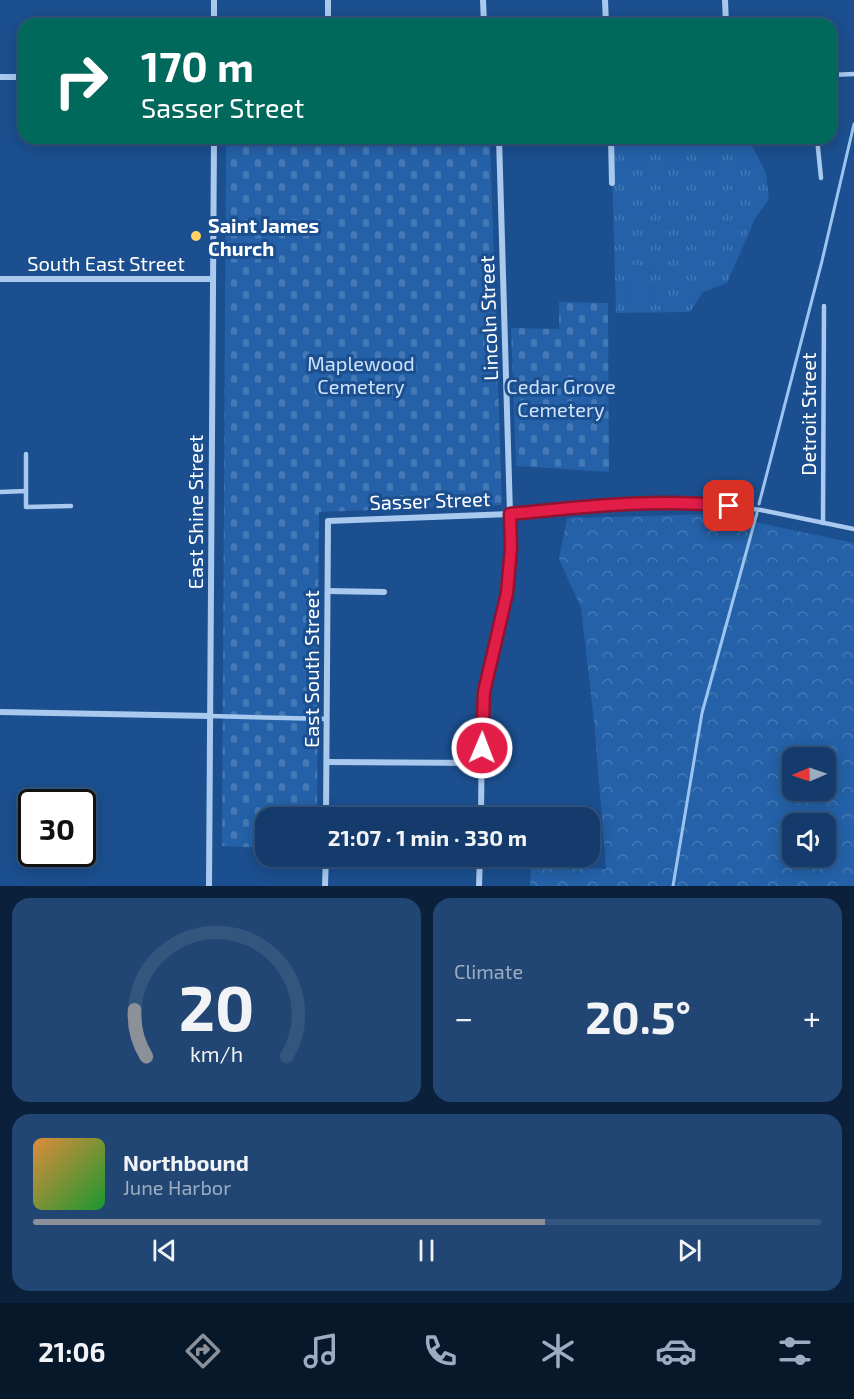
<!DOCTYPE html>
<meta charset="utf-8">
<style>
body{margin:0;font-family:"Exo 2",sans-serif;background:#214673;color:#f1f3f6;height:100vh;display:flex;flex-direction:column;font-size:22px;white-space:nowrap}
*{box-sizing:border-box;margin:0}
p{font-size:20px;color:#9dadc1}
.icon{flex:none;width:33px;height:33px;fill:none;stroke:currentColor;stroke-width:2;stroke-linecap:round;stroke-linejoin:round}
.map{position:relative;height:886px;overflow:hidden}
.panel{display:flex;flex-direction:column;gap:12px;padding:12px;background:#0b203b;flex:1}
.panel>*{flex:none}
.hud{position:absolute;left:18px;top:18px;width:819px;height:126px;border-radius:18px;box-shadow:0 3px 15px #0003,0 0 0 2px #33557e;background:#00695c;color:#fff;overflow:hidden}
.needle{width:39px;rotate:268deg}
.buttons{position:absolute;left:782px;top:747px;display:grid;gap:12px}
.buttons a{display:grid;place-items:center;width:54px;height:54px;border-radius:12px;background:#143b6b;box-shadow:0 3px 15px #0003,0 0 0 2px #33557e;font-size:30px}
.speed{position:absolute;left:18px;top:789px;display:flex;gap:12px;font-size:30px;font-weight:700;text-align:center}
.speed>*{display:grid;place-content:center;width:78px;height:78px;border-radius:50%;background:#143b6b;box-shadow:0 3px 15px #0003,0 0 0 2px #33557e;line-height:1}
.speed .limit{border:3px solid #111;border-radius:9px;background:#fff;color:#111}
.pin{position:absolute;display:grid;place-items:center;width:51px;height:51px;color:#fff;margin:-26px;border-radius:12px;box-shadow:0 3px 9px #0006}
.me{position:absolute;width:66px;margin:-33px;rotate:1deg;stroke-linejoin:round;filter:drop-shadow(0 0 4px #0008)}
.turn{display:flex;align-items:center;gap:21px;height:126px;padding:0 24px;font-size:27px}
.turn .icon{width:78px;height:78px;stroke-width:2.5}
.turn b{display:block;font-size:42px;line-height:51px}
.big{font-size:45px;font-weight:700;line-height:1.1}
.panel .card{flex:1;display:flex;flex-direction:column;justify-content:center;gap:9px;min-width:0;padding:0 21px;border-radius:18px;background:#214673}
.panel .dial{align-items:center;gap:0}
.dial svg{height:156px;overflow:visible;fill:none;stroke:#33557e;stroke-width:7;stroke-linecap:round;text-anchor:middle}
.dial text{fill:#f1f3f6;stroke:none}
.song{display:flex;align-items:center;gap:18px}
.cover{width:72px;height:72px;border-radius:9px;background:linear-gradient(135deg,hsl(30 70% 55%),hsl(130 70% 35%))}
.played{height:6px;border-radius:3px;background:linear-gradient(90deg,#8c9099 65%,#33557e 65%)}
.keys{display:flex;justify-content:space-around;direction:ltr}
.heat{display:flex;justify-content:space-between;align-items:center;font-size:33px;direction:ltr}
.panel .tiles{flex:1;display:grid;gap:12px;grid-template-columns:1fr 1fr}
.card:last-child{grid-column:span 2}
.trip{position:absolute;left:255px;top:807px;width:345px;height:60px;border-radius:18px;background:#143b6b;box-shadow:0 3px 15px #0003,0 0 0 2px #33557e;font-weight:700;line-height:60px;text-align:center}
.dock{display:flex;height:96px;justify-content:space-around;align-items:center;background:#08182b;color:#9dadc1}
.dock .icon{width:42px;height:42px}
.dock .current{color:#8c9099}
.dock b{font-size:27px;color:#f1f3f6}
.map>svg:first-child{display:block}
.grass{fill:url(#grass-tufts)}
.forest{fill:url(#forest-crowns);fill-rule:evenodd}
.cemetery{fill:url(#cemetery-stones)}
.pitch{fill:#2461a8}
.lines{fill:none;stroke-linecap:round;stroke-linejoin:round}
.stream{stroke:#9cc4f0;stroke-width:3}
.lane{stroke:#a9c9ee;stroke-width:4.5}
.street{stroke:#a9c9ee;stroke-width:6}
.route-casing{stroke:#92132f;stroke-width:15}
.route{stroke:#e11d48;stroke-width:10}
.poi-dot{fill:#ffd166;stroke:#1b4f8f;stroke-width:2}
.labels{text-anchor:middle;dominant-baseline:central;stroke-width:6;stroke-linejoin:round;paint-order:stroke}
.poi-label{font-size:20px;font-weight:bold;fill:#fff;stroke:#1b4f8f;text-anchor:start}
.street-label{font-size:20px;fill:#fff;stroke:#1b4f8f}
.park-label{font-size:20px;fill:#cfe3fa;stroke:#1b4f8f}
</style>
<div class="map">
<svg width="854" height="886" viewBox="0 0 854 886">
<defs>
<pattern id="grass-tufts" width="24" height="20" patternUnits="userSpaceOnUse" patternTransform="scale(1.5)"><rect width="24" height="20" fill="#2461a8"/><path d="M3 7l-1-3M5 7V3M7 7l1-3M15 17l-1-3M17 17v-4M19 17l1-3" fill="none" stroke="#4579b5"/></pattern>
<pattern id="forest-crowns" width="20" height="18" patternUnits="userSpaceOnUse" patternTransform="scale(1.5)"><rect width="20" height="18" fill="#2461a8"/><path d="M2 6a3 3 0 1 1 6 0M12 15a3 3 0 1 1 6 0" fill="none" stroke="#4579b5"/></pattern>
<pattern id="cemetery-stones" width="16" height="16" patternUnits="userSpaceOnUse" patternTransform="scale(1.5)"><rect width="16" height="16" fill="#2461a8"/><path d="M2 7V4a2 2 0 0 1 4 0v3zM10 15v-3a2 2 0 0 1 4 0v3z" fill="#4579b5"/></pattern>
</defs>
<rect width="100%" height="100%" fill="#1b4f8f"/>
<path class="grass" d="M611,138H748L766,173L769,199L755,219L727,283L703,292L690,312L616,313Z"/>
<path class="forest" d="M718,514L854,543V886H530L531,866L606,869L594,721L581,608L559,559L567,518ZM792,758H825V790H792ZM792,824H825V856H792Z"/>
<g class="cemetery">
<path d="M226,138H490L502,505L319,512L317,817L266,818L265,848L222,846Z"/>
<path d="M559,302L608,303L609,472L516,466L511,328L559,329Z"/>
</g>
<path class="pitch" d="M648,265L650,307H625L624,265Z"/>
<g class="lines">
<g class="stream">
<path d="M759,504L822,261L854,124"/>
<path d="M673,886L702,713L757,513"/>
</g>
<g class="lane">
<path d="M831,75L854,74"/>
<path d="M817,138L821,178"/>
<path d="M26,491V454"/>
<path d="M0,492L26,491V507L71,506"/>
<path d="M510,514L620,503L710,504L761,510L854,529"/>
<path d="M823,523L824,306"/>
<path d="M210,716L327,719"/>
</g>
<g class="street">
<path d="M328,0V24"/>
<path d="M483,0L484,24"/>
<path d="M605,0L606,24"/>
<path d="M725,0L726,24"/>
<path d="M214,24V0"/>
<path d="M0,77H24"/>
<path d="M611,138L612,183"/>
<path d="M0,279H213"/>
<path d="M328,591L384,592"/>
<path d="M0,712L210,716"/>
<path d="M327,762L481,763"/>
<path d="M326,818L328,521L510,514"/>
<path d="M481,818L482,714L484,692L507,593L511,548L499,138"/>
<path d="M209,886L214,138"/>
<path d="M325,886L326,856"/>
<path d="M479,886L480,856"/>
</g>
</g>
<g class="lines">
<g class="route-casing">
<path id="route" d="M482,748L484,692L507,593L511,548L510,514C583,507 656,498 729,506"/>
</g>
<use href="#route" class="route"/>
</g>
<circle class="poi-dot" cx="196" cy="236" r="6"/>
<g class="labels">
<g class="poi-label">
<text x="208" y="225">Saint James<tspan x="208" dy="23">Church</tspan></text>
</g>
<g class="street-label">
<text x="106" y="263">South East Street</text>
<text transform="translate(488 318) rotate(-92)">Lincoln Street</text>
<text transform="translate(808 414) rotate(-90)">Detroit Street</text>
<text transform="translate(430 500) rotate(-2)">Sasser Street</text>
<text transform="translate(195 512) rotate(-90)">East Shine Street</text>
<text transform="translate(311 669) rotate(-90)">East South Street</text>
</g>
<g class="park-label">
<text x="361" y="363">Maplewood<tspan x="361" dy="23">Cemetery</tspan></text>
<text x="561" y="386">Cedar Grove<tspan x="561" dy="23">Cemetery</tspan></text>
</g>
</g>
</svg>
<div class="buttons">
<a><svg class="needle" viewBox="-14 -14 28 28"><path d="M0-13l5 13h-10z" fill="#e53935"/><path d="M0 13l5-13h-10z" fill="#9dadc1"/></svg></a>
<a><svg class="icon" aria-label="sound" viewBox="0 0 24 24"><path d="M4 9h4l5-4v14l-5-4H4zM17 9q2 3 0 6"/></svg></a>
</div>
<div class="speed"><div class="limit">30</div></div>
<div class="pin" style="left:729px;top:506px;background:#d93025"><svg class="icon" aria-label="arrive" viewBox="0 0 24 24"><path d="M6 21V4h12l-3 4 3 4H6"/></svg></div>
<svg class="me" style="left:482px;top:748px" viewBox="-20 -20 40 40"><circle r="17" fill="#e11d48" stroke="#fff" stroke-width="3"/><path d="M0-11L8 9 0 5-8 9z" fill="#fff"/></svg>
<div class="trip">21:07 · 1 min · 330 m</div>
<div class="hud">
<div class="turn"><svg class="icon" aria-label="right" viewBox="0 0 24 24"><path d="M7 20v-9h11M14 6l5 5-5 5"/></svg><div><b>170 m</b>Sasser Street</div></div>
</div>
</div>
<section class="panel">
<div class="tiles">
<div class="card dial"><svg viewBox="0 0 100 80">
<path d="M14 69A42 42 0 1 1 86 69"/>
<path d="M14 69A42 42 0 0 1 8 45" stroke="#8c9099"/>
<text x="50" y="56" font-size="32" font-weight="700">20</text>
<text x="50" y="72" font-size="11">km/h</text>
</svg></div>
<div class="card"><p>Climate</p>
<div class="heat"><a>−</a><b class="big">20.5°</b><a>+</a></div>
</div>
<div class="card">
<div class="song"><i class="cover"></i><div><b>Northbound</b><p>June Harbor</p></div></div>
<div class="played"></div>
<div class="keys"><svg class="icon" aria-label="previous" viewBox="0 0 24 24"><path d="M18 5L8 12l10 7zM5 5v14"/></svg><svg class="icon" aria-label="pause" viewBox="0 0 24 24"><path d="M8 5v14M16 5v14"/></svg><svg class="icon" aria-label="next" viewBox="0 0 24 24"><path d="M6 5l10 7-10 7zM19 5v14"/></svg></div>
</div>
</div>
</section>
<nav class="dock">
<b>21:06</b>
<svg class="icon current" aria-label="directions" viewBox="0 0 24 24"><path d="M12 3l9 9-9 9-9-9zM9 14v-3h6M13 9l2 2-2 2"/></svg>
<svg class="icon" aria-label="music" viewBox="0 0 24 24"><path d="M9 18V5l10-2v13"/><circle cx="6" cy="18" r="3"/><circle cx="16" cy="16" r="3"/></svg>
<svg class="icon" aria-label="phone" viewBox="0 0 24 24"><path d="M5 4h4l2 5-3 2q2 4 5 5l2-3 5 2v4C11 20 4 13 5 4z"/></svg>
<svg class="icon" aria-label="climate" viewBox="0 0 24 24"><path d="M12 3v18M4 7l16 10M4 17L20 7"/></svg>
<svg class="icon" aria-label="car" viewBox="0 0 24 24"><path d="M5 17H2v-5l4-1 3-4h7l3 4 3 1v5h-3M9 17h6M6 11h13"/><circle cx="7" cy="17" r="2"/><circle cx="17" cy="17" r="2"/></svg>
<svg class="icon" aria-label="filters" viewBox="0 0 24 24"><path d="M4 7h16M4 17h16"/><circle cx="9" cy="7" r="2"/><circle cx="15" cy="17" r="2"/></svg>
</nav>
